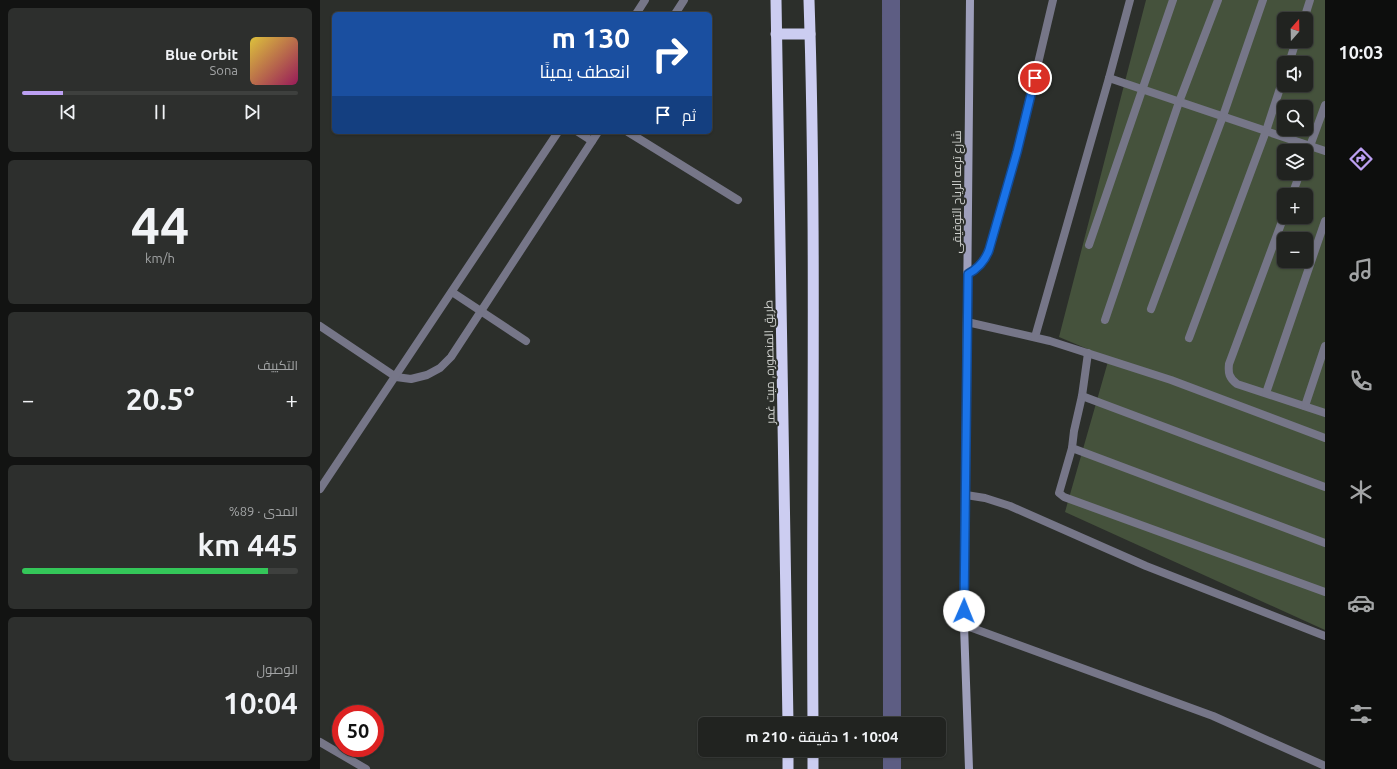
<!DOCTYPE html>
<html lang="ar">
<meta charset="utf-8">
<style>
body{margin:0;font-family:Ubuntu,Cairo,sans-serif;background:#2d2f2d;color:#f1f3f6;direction:rtl;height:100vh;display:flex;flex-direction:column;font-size:15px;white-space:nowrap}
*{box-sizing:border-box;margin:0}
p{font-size:13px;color:#a2a4a5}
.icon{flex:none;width:22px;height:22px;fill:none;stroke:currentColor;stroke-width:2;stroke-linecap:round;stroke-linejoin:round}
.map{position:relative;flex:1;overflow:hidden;direction:ltr}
.panel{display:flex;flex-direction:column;gap:8px;padding:8px;background:#121312;width:320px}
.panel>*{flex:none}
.guide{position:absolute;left:12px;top:12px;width:380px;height:122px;border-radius:6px;box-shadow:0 1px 3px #0004,0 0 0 1px #3e403e;direction:rtl;background:#1a4fa0;color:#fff;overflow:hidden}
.needle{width:26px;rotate:20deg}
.buttons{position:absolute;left:957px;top:12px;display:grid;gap:8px}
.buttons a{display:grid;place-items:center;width:36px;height:36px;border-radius:6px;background:#212320;box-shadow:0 1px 3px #0004,0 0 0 1px #3e403e;font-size:20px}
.speed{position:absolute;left:12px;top:705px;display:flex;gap:8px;font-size:20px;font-weight:700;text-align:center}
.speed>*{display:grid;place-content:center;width:52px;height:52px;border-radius:50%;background:#212320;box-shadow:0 1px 3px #0004,0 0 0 1px #3e403e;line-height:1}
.speed .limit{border:6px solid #d22;background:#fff;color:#111}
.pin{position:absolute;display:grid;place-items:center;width:34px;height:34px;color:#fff;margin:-17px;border:2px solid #fff;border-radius:50%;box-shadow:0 1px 4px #0007}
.me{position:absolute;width:44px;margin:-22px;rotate:1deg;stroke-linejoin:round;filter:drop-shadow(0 0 3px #0008)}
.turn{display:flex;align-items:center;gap:14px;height:84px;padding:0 16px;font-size:18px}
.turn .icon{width:52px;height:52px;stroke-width:2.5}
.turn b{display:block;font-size:28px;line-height:34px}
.then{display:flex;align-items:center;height:38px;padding:0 16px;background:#0003;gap:8px;font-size:15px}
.big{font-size:30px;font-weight:600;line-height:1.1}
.panel .widget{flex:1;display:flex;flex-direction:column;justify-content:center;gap:6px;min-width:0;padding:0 14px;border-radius:6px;background:#2d2f2d}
.panel .dial{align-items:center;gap:0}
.dial b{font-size:52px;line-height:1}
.song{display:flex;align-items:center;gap:12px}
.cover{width:48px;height:48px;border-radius:6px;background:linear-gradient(135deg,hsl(50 70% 55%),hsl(330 70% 35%))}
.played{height:4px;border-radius:2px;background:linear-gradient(90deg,#bca0f2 15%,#3e403e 15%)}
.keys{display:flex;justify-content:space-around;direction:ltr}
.heat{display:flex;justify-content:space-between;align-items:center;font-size:22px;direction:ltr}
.charge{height:6px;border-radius:3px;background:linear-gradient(90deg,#34c759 89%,#3e403e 0)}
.trip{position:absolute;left:378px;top:717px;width:248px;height:40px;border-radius:6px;background:#212320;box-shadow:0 1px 3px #0004,0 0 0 1px #3e403e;font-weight:600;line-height:40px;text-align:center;direction:rtl}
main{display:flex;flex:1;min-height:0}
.tab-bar{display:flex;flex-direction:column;width:72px;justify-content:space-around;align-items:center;background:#0d0e0d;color:#a2a4a5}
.tab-bar .icon{width:28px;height:28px}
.tab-bar .on{color:#bca0f2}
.tab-bar b{font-size:18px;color:#f1f3f6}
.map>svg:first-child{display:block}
.green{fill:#45523c;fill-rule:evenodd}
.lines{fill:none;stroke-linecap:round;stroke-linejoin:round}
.canal{stroke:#5d5d83;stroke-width:18}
.service{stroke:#767688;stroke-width:8}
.minor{stroke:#767688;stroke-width:8}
.secondary{stroke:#9e9fbb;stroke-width:8}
.trunk{stroke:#cccdf1;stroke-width:11}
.route-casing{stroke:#114b97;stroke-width:10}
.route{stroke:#1a73e8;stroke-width:7}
.labels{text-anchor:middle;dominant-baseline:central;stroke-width:4;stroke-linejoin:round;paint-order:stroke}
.street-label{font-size:12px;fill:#d0d2cf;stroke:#2c2f2b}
</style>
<main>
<nav class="tab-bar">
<b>10:03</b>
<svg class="icon on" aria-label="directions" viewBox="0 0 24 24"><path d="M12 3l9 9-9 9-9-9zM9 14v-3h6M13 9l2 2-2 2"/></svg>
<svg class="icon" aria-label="music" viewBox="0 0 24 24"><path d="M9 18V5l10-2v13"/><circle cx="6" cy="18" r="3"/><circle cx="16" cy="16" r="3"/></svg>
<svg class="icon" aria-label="phone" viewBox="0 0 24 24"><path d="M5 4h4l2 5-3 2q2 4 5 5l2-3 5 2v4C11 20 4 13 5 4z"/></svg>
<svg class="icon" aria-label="climate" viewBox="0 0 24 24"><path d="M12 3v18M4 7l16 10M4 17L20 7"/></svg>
<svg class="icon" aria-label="car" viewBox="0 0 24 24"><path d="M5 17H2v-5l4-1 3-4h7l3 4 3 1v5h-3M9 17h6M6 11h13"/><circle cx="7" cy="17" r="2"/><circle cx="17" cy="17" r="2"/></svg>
<svg class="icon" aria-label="filters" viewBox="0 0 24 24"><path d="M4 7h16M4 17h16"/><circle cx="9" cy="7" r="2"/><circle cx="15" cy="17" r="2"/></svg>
</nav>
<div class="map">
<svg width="1005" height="769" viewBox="0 0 1005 769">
<rect width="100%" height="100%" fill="#2c2f2b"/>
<path class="green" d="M826,0H1005V630L745,512L789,358L739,337ZM964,19H986V41H964ZM964,63H986V85H964ZM964,107H986V129H964ZM964,151H986V173H964ZM964,195H986V217H964ZM964,239H986V261H964Z"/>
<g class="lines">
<g class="canal">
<path d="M571,0L572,724"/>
<path d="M572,750V769"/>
</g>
<g class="service">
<path d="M316,14L325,0"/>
<path d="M355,14L364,0"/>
<path d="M984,19L990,0"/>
<path d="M969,63L976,41"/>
<path d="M789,78L1005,151"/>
<path d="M258,132L272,141"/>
<path d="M308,132L418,200"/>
<path d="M986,157L1005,105"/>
<path d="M972,195L980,173"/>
<path d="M964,216L909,364C908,373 909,378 917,384L1005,413"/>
<path d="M769,245L853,0"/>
<path d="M132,292L206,341"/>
<path d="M831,309L903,116L943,0"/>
<path d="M785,320L859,102L898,0"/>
<path d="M0,326L76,377L91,379L107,375L120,368L131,357L278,132"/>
<path d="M869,338L946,131L964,76"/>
<path d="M946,393L1005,221"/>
<path d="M985,406L1005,346"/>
<path d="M0,489L238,132"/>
<path d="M0,742L46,769"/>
</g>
<g class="minor">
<path d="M648,274C659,268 665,261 669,250L697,152L733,0"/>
<path d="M647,322L730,341L851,380L1005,438"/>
<path d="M715,337L789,78L810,0"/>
<path d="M768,353L762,396L754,431L752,448L1005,543"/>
<path d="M762,396L1005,487"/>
<path d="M752,448L739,493L744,497L1005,592"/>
<path d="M646,495L665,498L690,506L826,566L1005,636"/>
<path d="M644,625L893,716L1005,766"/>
</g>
<path class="secondary" d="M649,769L644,625L650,0"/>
<g class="trunk">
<path d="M456,0L468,724"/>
<path d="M489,0C497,241 491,483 493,724"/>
<path d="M456,34H490"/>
<path d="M468,750V769"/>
<path d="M493,750V769"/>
</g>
</g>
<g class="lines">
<g class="route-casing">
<path id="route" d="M644,611L648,274C659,268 665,261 669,250L697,152L715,78"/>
</g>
<use href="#route" class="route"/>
</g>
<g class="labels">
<g class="street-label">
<text transform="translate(636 192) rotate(-90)">شارع ترعه الرياح التوفيقى</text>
<text transform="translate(449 362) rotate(-91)">طريق المنصوره, ميت غمر</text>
</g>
</g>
</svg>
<div class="buttons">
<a><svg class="needle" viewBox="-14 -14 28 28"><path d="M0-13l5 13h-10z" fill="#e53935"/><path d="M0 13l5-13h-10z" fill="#a2a4a5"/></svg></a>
<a><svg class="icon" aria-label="sound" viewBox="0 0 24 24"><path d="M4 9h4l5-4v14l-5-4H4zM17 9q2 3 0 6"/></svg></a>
<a><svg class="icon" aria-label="search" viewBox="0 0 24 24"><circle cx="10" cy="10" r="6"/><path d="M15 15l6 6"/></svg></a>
<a><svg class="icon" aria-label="layers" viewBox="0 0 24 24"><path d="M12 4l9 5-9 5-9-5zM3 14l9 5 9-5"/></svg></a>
<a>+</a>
<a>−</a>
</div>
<div class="speed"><div class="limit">50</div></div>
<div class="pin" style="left:715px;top:78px;background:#d93025"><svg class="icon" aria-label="arrive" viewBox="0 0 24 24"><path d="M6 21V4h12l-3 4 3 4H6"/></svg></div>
<svg class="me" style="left:644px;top:611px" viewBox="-20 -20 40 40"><circle r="19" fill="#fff"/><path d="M0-13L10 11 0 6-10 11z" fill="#1a73e8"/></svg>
<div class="trip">10:04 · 1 دقيقة · 210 m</div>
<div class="guide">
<div class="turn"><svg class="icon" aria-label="right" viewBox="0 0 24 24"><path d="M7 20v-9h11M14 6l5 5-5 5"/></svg><div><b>130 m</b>انعطف يمينًا</div></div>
<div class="then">ثم<svg class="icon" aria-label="arrive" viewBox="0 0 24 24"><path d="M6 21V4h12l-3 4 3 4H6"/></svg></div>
</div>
</div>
<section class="panel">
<div class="widget">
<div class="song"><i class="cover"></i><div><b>Blue Orbit</b><p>Sona</p></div></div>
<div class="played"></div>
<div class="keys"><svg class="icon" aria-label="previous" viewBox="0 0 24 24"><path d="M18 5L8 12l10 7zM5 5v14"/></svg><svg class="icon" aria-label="pause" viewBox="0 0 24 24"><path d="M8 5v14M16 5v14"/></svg><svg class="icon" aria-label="next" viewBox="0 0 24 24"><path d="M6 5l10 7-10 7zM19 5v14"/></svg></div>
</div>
<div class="widget dial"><b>44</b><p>km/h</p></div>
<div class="widget"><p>التكييف</p>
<div class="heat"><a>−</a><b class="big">20.5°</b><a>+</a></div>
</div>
<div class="widget"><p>المدى · 89%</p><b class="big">445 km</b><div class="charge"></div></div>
<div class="widget"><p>الوصول</p><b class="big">10:04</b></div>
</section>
</main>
